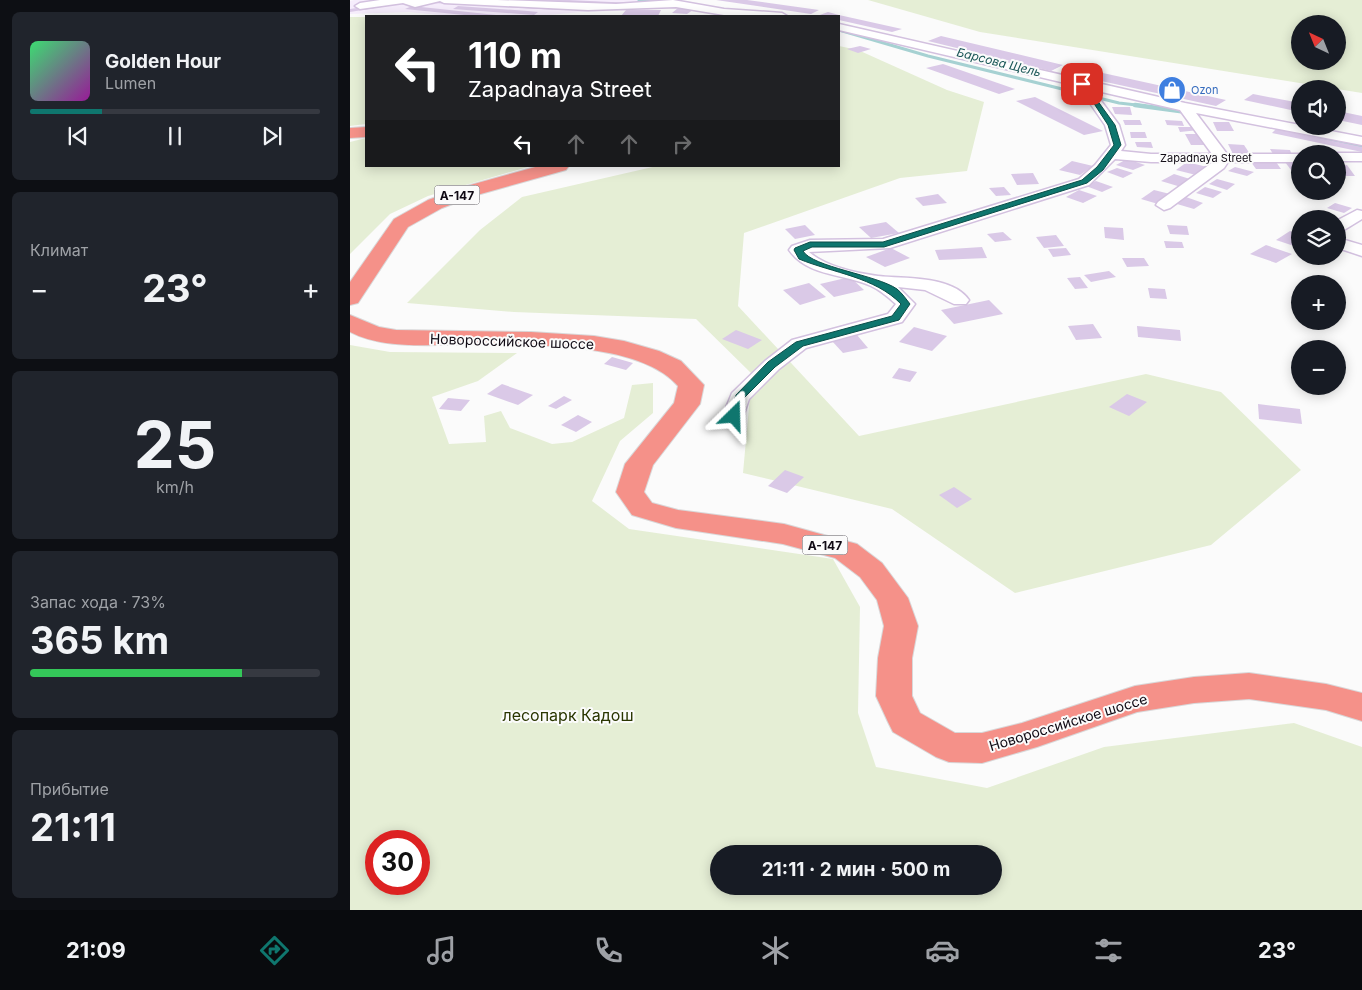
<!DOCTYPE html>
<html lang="ru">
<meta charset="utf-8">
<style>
body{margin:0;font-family:Inter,sans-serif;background:#20242c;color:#f1f3f6;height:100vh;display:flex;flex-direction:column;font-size:19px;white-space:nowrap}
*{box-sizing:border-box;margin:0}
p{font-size:16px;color:#9ea1a6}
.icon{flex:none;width:28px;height:28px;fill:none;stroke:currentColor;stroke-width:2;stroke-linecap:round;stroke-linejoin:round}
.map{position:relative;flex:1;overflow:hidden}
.details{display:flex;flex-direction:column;gap:12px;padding:12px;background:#0d0f14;width:350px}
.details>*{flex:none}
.guide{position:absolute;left:15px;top:15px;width:475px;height:152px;border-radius:0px;box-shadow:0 2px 12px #0003;background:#202124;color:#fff;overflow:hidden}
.needle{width:32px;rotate:317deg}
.tools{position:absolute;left:941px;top:15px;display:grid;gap:10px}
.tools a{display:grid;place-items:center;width:55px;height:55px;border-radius:50%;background:#171b24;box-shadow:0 2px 12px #0003;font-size:25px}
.speed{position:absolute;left:15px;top:830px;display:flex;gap:10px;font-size:25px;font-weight:700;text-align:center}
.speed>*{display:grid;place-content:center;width:65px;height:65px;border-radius:50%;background:#171b24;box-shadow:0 2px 12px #0003;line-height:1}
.speed .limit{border:8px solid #d22;background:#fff;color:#111}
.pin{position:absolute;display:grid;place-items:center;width:42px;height:42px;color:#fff;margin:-21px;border-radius:10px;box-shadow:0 2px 8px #0006}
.me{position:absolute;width:55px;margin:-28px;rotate:22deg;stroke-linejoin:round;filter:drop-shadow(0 0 4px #0008)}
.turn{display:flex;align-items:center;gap:18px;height:105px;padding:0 20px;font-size:22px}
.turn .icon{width:65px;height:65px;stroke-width:2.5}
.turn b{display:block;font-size:35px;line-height:42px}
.lanes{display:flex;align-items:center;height:48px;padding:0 20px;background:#0003;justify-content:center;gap:25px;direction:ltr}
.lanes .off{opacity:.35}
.big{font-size:38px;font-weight:700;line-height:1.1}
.details .tile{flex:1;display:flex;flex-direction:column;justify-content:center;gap:8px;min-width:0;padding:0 18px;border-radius:8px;background:#20242c}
.details .dial{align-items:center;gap:0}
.dial b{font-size:65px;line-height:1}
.song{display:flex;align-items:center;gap:15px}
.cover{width:60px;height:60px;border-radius:8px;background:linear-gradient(135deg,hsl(140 70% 55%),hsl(300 70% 35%))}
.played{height:5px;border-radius:2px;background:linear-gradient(90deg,#0f766e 25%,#363941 25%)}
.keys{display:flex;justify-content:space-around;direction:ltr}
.heat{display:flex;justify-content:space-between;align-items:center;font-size:28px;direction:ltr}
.charge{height:8px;border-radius:4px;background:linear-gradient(90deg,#34c759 73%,#363941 0)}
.trip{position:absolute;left:360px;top:845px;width:292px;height:50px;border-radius:25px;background:#171b24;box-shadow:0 2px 12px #0003;font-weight:700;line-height:50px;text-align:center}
.dock{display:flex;height:80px;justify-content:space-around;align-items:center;background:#090b0e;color:#9ea1a6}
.dock .icon{width:35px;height:35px}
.dock .on{color:#0f766e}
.dock b{font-size:22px;color:#f1f3f6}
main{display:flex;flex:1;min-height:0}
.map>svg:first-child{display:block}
.built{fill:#f6edfc}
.green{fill:#e5eed5;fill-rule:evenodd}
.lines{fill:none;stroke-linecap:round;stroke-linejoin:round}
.stream-far1{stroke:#a6d1d2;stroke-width:3}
.stream{stroke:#a6d1d2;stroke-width:4.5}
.building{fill:#dac9e7}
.minor-casing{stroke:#d3c1df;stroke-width:3}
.highway-casing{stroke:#d9d8d9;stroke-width:2}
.minor{fill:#fff;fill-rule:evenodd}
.highway{fill:#f59189;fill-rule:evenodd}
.route{fill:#0f766e;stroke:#0a4d48}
.labels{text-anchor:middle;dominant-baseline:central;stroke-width:4;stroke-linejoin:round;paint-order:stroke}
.far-shop-label{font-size:11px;fill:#366cbe;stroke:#fbfbfb;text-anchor:start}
.far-street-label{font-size:11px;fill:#100a14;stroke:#fbfbfb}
.far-water-label{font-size:12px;font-style:italic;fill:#1a5657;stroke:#fbfbfb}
.shield{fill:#fbfbfb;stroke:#565259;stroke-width:1}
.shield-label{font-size:12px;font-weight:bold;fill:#100a14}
.street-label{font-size:14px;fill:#100a14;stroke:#fbfbfb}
.near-park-label{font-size:16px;fill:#2a3601;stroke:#fbfbfb}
</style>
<main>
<section class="details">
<div class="tile">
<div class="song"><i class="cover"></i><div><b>Golden Hour</b><p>Lumen</p></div></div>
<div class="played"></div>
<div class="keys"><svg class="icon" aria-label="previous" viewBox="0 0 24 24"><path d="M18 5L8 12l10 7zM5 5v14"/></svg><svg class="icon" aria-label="pause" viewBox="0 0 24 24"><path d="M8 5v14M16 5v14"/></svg><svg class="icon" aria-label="next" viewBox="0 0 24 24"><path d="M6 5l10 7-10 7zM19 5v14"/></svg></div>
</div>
<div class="tile"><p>Климат</p>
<div class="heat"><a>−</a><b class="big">23°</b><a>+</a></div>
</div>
<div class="tile dial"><b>25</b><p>km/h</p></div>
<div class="tile"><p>Запас хода · 73%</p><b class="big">365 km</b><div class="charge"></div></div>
<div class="tile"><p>Прибытие</p><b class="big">21:11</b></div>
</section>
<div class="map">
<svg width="1012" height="910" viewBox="0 0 1012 910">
<rect width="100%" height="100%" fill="#fbfbfb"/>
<path class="built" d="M312,0L299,10L230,12L189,16H99L59,12L0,14V1L4,0Z"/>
<g class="green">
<path d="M518,0H1012V93L630,32ZM950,24H988V61H950Z"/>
<path d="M0,17H16V124L0,126Z"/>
<path d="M489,46L508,50L597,90L634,102L617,171L550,178L394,233L388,306L509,436L796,374L871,392L951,470L861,545L665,593L542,509L393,473L402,374L346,319L164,312L57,303L130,230L172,197L307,166H489Z"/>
<path d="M16,138V166H181L78,196L40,214L0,254V142Z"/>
<path d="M0,345L40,352L167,353L128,381L82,397L99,444L136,442L134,416L151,411L160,428L202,444L222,442L274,418L282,385L303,383V413L270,441L242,501L279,529L483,559L510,607L508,713L526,767L637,788L754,747L944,723L1012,747V910H0ZM26,841H69V884H26ZM369,854H644V886H369Z"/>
</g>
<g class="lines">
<g class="stream-far1">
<path d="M289,0L307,3"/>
<path d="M376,14L390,16"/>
<path d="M489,30L578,56L769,103L795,106"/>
</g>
<g class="stream">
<path d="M785,105L837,112"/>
<path d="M970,137L1012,146"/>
</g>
</g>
<g class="building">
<path d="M155,0H219L282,3L276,7Z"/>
<path d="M366,0H397L469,10L461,14Z"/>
<path d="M88,1L214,7L210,10L83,3Z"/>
<path d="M47,2L50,4L0,12V9Z"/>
<path d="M62,6L146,15V16H124L55,9Z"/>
<path d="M108,6L178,11L188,12L184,15L103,9Z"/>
<path d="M328,8L343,10L337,14L322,13Z"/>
<path d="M276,10H311L308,16H271Z"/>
<path d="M478,12L489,15L552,29L542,32L489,20V16H467Z"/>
<path d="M591,36L713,65L701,71L578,41Z"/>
<path d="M510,46L521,49L508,53L497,49Z"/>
<path d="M593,64L665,89L649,94L576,68Z"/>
<path d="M730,68L876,100L866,106L719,74Z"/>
<path d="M903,94L950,103V112L894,100Z"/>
<path d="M685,97L753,131L734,135L666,101Z"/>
<path d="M762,107H780L782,115L765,114Z"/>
<path d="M988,111L1012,116V125L988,120Z"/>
<path d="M773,120H790L792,125H775Z"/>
<path d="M815,120L832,121L834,126L817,125Z"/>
<path d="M863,122H879L884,131H867Z"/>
<path d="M828,127H848L849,130L830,132Z"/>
<path d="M926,129L1012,147V152L922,133Z"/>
<path d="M780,132H795L797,138H781Z"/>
<path d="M835,134H853L859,145H841Z"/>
<path d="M785,142H801L803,148L787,147Z"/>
<path d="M878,144L894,145L900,154H883Z"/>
<path d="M920,149L940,150L942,155L923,154Z"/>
<path d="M777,159L795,165L783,170L766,165Z"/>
<path d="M722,161L743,166L730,175L709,170Z"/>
<path d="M837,162L857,167L846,175L826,170Z"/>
<path d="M901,162H926L931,169H906Z"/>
<path d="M935,162H950V174H944Z"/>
<path d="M988,164L997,165L1005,176H989Z"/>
<path d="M885,167L904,172L897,176L878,171Z"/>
<path d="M767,168L783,173L773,178L757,172Z"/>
<path d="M683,173L689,184L667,185L661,174Z"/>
<path d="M824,174L843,180L831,187L811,181Z"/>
<path d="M867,179L885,184L877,190L859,184Z"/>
<path d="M746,181L763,187L752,192L736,186Z"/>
<path d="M654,187L661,195L646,196L639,188Z"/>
<path d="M855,187L872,192L863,198L846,193Z"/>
<path d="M729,190L747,196L733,203L716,197Z"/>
<path d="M804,190L820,194L808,204L791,199Z"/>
<path d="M588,194L597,203L573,206L565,198Z"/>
<path d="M836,197L853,203L844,209L827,204Z"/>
<path d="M985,203L1002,208L994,213L977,208Z"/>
<path d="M536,222L549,233L521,238L509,227Z"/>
<path d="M455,225L465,235L445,239L435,229Z"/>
<path d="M817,225L837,226L839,235L820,234Z"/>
<path d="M754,227L773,228L774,240L755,238Z"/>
<path d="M940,231L950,235V248L926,240Z"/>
<path d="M653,232L662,240L645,242L637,234Z"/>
<path d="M706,235L714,246L694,248L686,237Z"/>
<path d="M814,241L832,242L834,248H816Z"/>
<path d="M916,245L942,254L926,263L900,254Z"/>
<path d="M632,247L637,258L589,260L585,250Z"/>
<path d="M541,248L560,258L535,267L516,257Z"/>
<path d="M716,248L721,255L703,257L698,249Z"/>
<path d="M957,256H987L978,263Z"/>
<path d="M772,258H794L799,266L777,267Z"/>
<path d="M759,271L766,277L741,282L734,275Z"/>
<path d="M500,277L514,290L484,297L470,284Z"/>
<path d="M730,277L738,288L725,289L717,278Z"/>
<path d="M459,283L476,297L450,305L433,290Z"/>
<path d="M798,288L815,289L817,299L800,298Z"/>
<path d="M639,300L653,314L604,324L591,310Z"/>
<path d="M743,324L752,338L726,340L718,326Z"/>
<path d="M787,326L830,330L831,341L788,337Z"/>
<path d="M564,327L597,336L582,351L549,342Z"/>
<path d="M386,330L412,340L398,349L372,339Z"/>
<path d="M507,335L518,348L493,353L482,341Z"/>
<path d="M262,357L283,363L276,370L254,364Z"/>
<path d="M549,368L567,372L560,382L542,378Z"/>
<path d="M152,384L183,395L168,405L137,394Z"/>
<path d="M777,394L797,402L779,416L759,407Z"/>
<path d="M214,396L222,400L206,409L198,406Z"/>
<path d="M98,398L120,400L111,411L89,409Z"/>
<path d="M908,404L950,409L952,424L909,419Z"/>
<path d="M228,415L242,422L226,432L211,425Z"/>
<path d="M435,470L454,477L437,493L418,486Z"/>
<path d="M604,487L622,499L607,508L589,495Z"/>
</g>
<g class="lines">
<g class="minor-casing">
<g id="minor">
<path d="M30,0H147L266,4L323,0L374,9L432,13L437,16L374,15L326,7L238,10L94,3L90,1L65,7L53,3L10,9L5,6L10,3Z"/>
<path d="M489,24L835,103L1012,137V145L846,113L877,154H950V162H878L874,168L820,208L814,210L806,205L808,202L863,162H801L765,159L739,185L540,248L459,252C475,266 506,273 528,276C553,279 602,275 619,300L616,304H604L575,290L548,287L565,304L552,322L456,348L429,369L399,399L392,420L384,421L376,420L373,415L382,393L415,361L442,340L538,314L546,304C538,297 530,290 521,286C493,273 458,277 439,250L442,246L460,240L533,239L729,179L745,165L761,145L755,125L728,86L489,30ZM743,90L830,110L862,154H801L771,151L775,145L769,125Z"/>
<path d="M988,153H1012V161H988V154H984Z"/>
<path d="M1007,210L1012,211V219L994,230L988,232V220Z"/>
<path d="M988,238L1012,245V256L988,248Z"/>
</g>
</g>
<g class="highway-casing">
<g id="highway">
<path d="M16,127V137L0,138V128Z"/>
<path d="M189,166H219L216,170L127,195L92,208L58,227L8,303L0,305V282L44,219L78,200L113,187Z"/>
<path d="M0,315L29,327L46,330L181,332L244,336L274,341L309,351L331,361L354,385L350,404L303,465L294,492L302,503L328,510L434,524L507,544L532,563L558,598L568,626L562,658V696L570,713L605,733H632L672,723L785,686L844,677L899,673L976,684L1012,693V721L976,710L899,699L844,703L787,712L687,747L632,763L599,762L586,757L543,732L538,722L526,696L528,658L534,626L527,600L510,577L485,558L433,544L326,528L282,515L266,492L275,464L324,403L328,386C287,338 161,345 101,345C68,345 31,348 0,332Z"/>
</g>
</g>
<use href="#minor" class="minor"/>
<use href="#highway" class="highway"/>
</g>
<path class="route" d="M730,82H734L765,125L771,145L753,170L737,183L534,247H462L453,251C462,267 527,275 547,289C552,293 556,299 560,304L549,320L453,346L425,367L394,398L388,418H380L379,416L386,395L418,362L446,342L542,316L551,304C525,277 483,273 449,259L444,250L445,248L460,242H533L732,180L747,167L764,145L758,125Z"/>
<defs>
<g id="shop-disc" transform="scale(1.4375)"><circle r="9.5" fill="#3f7fe0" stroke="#fbfbfb"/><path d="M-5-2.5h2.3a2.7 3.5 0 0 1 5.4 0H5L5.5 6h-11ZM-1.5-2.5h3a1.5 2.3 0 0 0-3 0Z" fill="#fff"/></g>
</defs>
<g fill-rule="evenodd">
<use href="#shop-disc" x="822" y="90"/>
</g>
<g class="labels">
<g class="far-shop-label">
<text x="841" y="90">Ozon</text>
</g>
<g class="far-street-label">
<text x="856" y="158">Zapadnaya Street</text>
</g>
<g class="far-water-label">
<text transform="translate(649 62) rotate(14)">Барсова Щель</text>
</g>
<g class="shield">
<rect x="84.5" y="185.5" width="45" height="19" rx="4"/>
<rect x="452.5" y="535.5" width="45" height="19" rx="4"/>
</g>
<g class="shield-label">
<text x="107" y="195">А-147</text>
<text x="475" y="545">А-147</text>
</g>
<g class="street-label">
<text transform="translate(162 341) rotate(2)">Новороссийское шоссе</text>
<text transform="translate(718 722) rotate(-17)">Новороссийское шоссе</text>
</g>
<g class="near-park-label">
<text x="218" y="715">лесопарк Кадош</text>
</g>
</g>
</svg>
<div class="tools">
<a><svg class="needle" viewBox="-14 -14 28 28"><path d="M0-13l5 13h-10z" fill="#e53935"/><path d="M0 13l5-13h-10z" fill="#9ea1a6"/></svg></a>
<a><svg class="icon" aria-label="sound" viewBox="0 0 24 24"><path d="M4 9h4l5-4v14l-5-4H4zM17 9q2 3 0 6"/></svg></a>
<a><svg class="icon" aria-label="search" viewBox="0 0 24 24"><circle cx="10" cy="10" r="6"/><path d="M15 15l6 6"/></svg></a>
<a><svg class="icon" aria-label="layers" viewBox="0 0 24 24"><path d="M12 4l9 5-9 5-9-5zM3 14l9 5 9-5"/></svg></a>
<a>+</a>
<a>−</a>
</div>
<div class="speed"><div class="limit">30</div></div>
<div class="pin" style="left:732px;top:84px;background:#d93025"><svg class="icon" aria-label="arrive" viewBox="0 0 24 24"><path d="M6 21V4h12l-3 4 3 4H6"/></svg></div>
<svg class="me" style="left:384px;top:416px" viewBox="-20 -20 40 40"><path d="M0-17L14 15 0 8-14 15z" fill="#0f766e" stroke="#fff" stroke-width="4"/></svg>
<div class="trip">21:11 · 2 мин · 500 m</div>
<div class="guide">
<div class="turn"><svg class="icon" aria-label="left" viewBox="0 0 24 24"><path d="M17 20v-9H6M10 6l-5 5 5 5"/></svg><div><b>110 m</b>Zapadnaya Street</div></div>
<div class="lanes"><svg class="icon" aria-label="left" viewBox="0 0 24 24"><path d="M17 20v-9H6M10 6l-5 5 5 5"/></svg><svg class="icon off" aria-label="ahead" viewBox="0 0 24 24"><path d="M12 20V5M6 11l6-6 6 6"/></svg><svg class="icon off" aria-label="ahead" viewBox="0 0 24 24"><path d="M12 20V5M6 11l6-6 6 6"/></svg><svg class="icon off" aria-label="right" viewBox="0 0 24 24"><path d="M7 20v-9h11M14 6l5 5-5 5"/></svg></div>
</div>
</div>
</main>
<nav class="dock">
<b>21:09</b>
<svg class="icon on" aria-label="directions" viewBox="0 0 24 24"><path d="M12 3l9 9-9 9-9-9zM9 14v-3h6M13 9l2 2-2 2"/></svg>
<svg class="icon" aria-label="music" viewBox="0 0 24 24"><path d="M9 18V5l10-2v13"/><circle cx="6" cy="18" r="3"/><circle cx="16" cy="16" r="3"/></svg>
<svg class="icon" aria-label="phone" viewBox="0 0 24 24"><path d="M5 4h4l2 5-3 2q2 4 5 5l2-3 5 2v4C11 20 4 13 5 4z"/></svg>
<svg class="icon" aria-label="climate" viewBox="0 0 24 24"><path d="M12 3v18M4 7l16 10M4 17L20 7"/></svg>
<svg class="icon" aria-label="car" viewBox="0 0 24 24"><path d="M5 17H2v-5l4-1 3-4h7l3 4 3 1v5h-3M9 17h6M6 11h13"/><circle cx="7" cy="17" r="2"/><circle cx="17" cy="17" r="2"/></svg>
<svg class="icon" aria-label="filters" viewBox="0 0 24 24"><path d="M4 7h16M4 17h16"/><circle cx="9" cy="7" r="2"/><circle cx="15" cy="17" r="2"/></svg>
<b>23°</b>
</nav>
